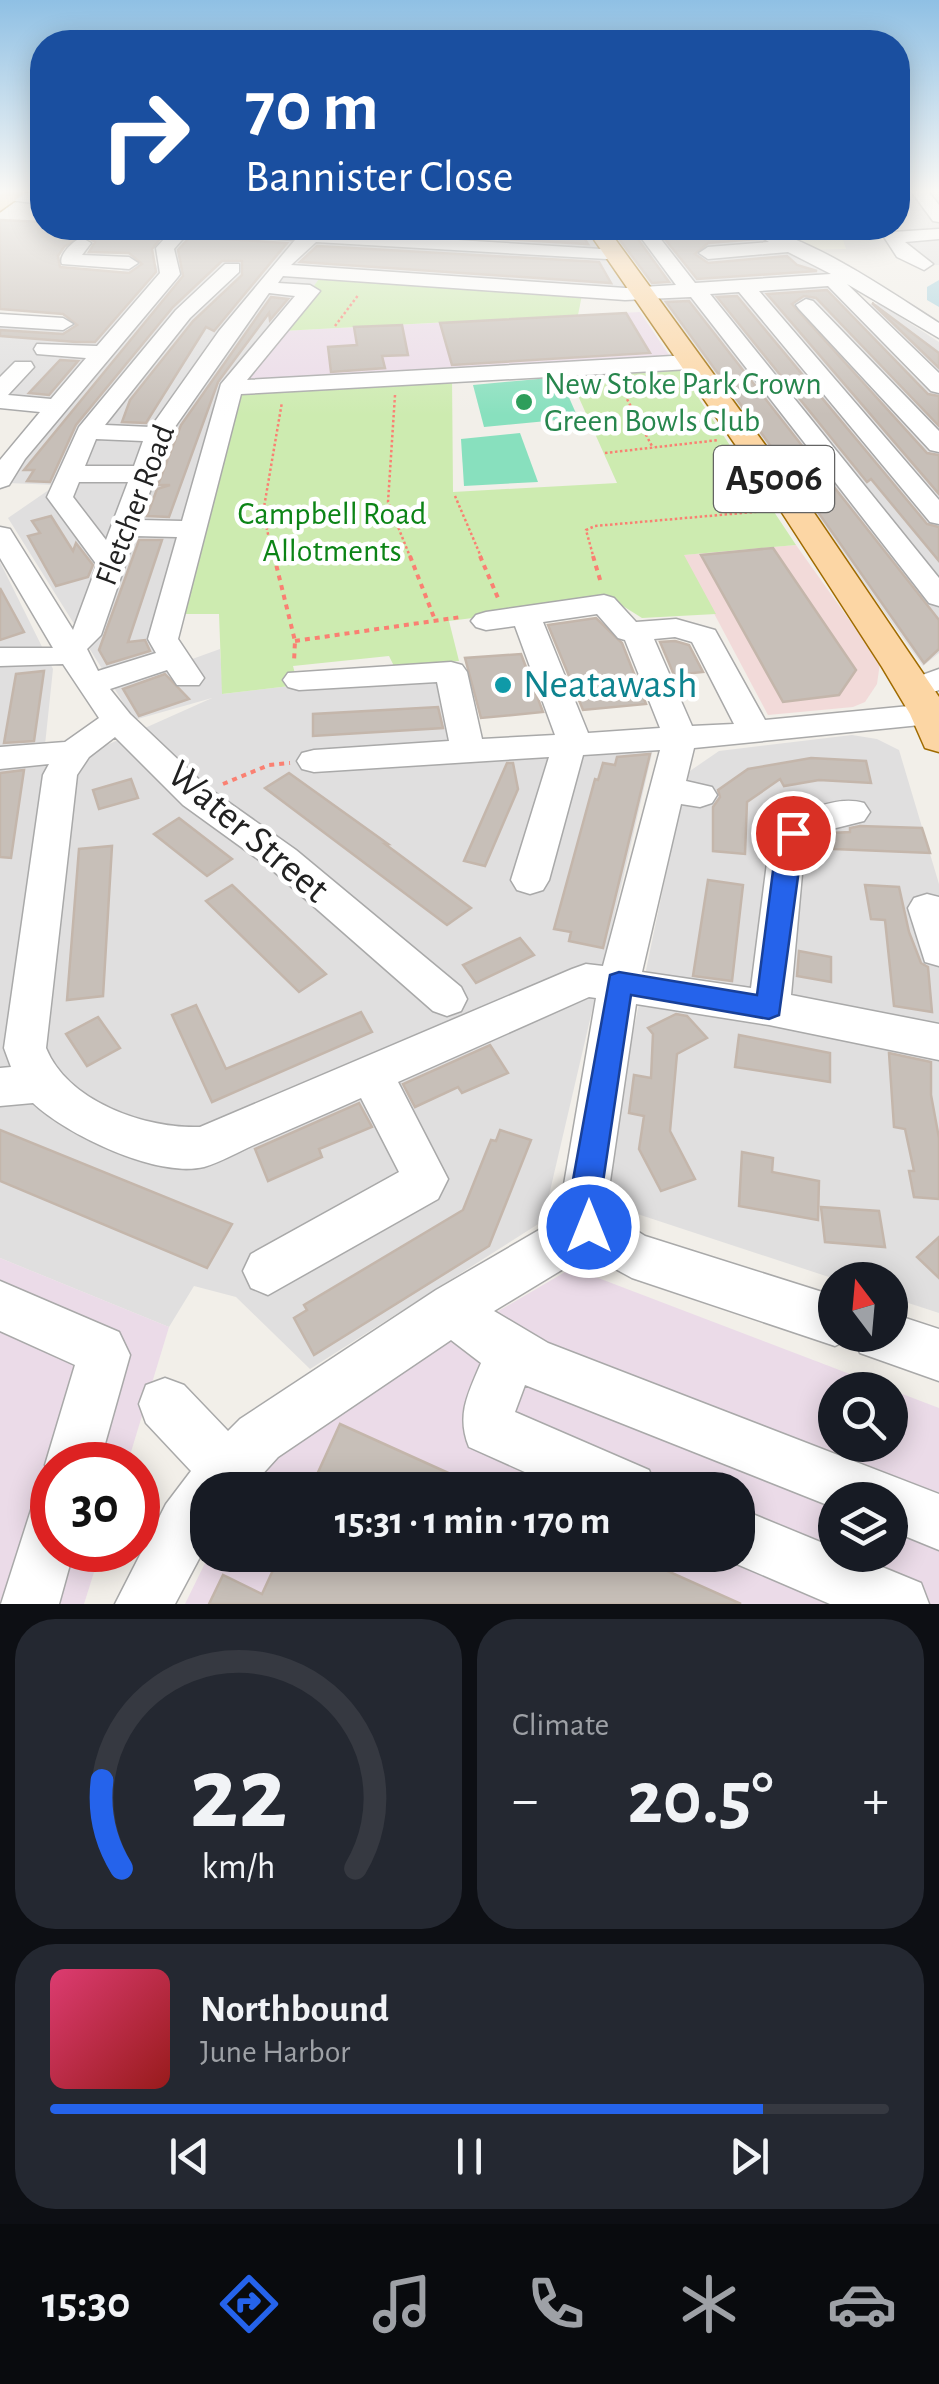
<!DOCTYPE html>
<meta charset="utf-8">
<style>
body{margin:0;font-family:"Alegreya Sans",sans-serif;background:#242831;color:#f1f3f6;height:100vh;display:flex;flex-direction:column;font-size:38px;white-space:nowrap}
*{box-sizing:border-box;margin:0}
p{font-size:32px;color:#9ea1a6}
.icon{flex:none;width:55px;height:55px;fill:none;stroke:currentColor;stroke-width:2;stroke-linecap:round;stroke-linejoin:round}
.map{position:relative;height:1604px;overflow:hidden}
.drawer{display:flex;flex-direction:column;gap:15px;padding:15px;background:#0d0f14;flex:1}
.drawer>*{flex:none}
.hud{position:absolute;left:30px;top:30px;width:880px;height:210px;border-radius:40px;box-shadow:0 5px 25px #0003;background:#1a4fa0;color:#fff;overflow:hidden}
.needle{width:65px;rotate:344deg}
.controls{position:absolute;left:818px;top:1262px;display:grid;gap:20px}
.controls a{display:grid;place-items:center;width:90px;height:90px;border-radius:50%;background:#171b24;box-shadow:0 5px 25px #0003;font-size:50px}
.speed{position:absolute;left:30px;top:1442px;display:flex;gap:20px;font-size:50px;font-weight:700;text-align:center}
.speed>*{display:grid;place-content:center;width:130px;height:130px;border-radius:50%;background:#171b24;box-shadow:0 5px 25px #0003;line-height:1}
.speed .limit{border:15px solid #d22;background:#fff;color:#111}
.pin{position:absolute;display:grid;place-items:center;width:85px;height:85px;color:#fff;margin:-42px;border:5px solid #fff;border-radius:50%;box-shadow:0 2px 10px #0007}
.me{position:absolute;width:110px;margin:-55px;rotate:0deg;stroke-linejoin:round;filter:drop-shadow(0 0 8px #0008)}
.turn{display:flex;align-items:center;gap:35px;height:210px;padding:0 50px;font-size:45px}
.turn .icon{width:130px;height:130px;stroke-width:2.5}
.turn b{display:block;font-size:70px;line-height:85px}
.big{font-size:75px;font-weight:700;line-height:1.1}
.drawer .tile{flex:1;display:flex;flex-direction:column;justify-content:center;gap:15px;min-width:0;padding:0 35px;border-radius:40px;background:#242831}
.drawer .dial{align-items:center;gap:0}
.dial svg{height:260px;overflow:visible;fill:none;stroke:#363941;stroke-width:7;stroke-linecap:round;text-anchor:middle}
.dial text{fill:#f1f3f6;stroke:none}
.song{display:flex;align-items:center;gap:30px}
.cover{width:120px;height:120px;border-radius:15px;background:linear-gradient(135deg,hsl(340 70% 55%),hsl(0 70% 35%))}
.played{height:10px;border-radius:5px;background:linear-gradient(90deg,#2563eb 85%,#363941 85%)}
.keys{display:flex;justify-content:space-around;direction:ltr}
.heat{display:flex;justify-content:space-between;align-items:center;font-size:55px;direction:ltr}
.drawer .tiles{flex:1;display:grid;gap:15px;grid-template-columns:1fr 1fr}
.tile:last-child{grid-column:span 2}
.trip{position:absolute;left:190px;top:1472px;width:565px;height:100px;border-radius:40px;background:#171b24;box-shadow:0 5px 25px #0003;font-weight:700;line-height:100px;text-align:center}
.tabs{display:flex;height:160px;justify-content:space-around;align-items:center;background:#090b0e;color:#9ea1a6}
.tabs .icon{width:70px;height:70px}
.tabs .current{color:#2563eb}
.tabs b{font-size:45px;color:#f1f3f6}
.map>svg:first-child{display:block}
.residential{fill:#e0dfdf}
.commercial{fill:#f2dad9}
.industrial{fill:#ebdbe8;fill-rule:evenodd}
.education{fill:#ffffe5}
.grass{fill:#cdebb0}
.pitch{fill:#88e0be}
.lines{fill:none;stroke-linecap:round;stroke-linejoin:round}
.river{fill:#aad3df;fill-rule:evenodd}
.building{fill:#c7bfb8;stroke:#c4b6ab;stroke-width:2.5;fill-rule:evenodd}
.minor-casing{stroke:#a9a9a9;stroke-width:3}
.major-casing{stroke:#a06b00;stroke-width:3}
.path-far1{stroke:#fa8072;stroke-width:2.5;stroke-dasharray:2.5 2.5;stroke-linecap:butt}
.path{stroke:#fa8072;stroke-width:4;stroke-dasharray:5 5;stroke-linecap:butt}
.minor{fill:#fff;fill-rule:evenodd}
.major{fill:#fcd6a4;fill-rule:evenodd}
.route{fill:#2563eb;stroke:#184099;stroke-width:2.5}
.leisure-dot{fill:#2e9e5b;stroke:#fff;stroke-width:4}
.culture-dot{fill:#0f9aa8;stroke:#fff;stroke-width:4}
.labels{text-anchor:middle;dominant-baseline:central;stroke-width:9;stroke-linejoin:round;paint-order:stroke}
.far-leisure-label{font-size:32px;fill:#27864d;stroke:#fff;text-anchor:start}
.far-street-label{font-size:32px;fill:#222;stroke:#fff}
.far-park-label{font-size:32px;fill:#0c8416;stroke:#fff}
.shield{fill:#fff;stroke:#646464;stroke-width:2.5}
.shield-label{font-size:38px;font-weight:bold;fill:#222}
.culture-label{font-size:40px;fill:#0d838f;stroke:#fff;text-anchor:start}
.street-label{font-size:40px;fill:#222;stroke:#fff}
</style>
<div class="map">
<svg width="939" height="1604" viewBox="0 0 939 1604">
<rect width="100%" height="100%" fill="#f2efe9"/>
<g class="residential">
<path d="M898,191H939V265L924,266L890,240L900,229Z"/>
<path d="M227,228H751L841,277L820,279L848,305L880,304L939,342V653L923,666L651,289L622,291L326,270L282,331L168,636L184,662L220,649L223,694L298,685L445,680L464,757L655,741L543,1221L310,1369L236,1297L194,1286L169,1327L0,1258V562L53,669L43,764L89,753L212,698L134,720L8,518L56,485L8,483L186,236L192,232L217,233Z"/>
<path d="M130,262L155,264L163,272L49,401L0,396V326L68,330Z"/>
<path d="M852,735L877,739L899,750L939,884V1313L890,1297V1280H838L598,1201L687,773L719,751Z"/>
</g>
<path class="commercial" d="M796,545L880,663L877,684L865,702L853,707L768,715L683,555Z"/>
<g class="industrial">
<path d="M640,312L673,361L238,381L282,331Z"/>
<path d="M0,1258L169,1327L127,1465H52V1550H101L84,1604H0Z"/>
<path d="M572,1268L939,1408V1604H185L209,1555H738V1490H249L279,1456L408,1364ZM835,1390H890V1445H835ZM835,1500H890V1555H835Z"/>
</g>
<path class="education" d="M761,228H839L846,249L804,250Z"/>
<g class="grass">
<path d="M321,276L582,295L578,315L282,331Z"/>
<path d="M676,364L796,545L684,555L716,614L642,618L607,596L591,603L449,621L459,661L394,666L389,656L293,666L298,685L222,694L219,614H175L235,390L452,376L453,492L617,483L567,371Z"/>
</g>
<g class="pitch">
<path d="M560,377L578,418L484,427L473,385Z"/>
<path d="M520,433L538,482L464,486L461,439Z"/>
</g>
<g class="lines">
<path class="river" d="M939,280V307L927,300V287Z"/>
</g>
<g class="building">
<path d="M0,220L42,222V228L168,229L152,249L156,272L95,342H76L0,336V330L63,334L77,325L63,314L0,309ZM84,235L95,242L89,252L129,253L142,264L129,273L60,267L58,256L64,247Z"/>
<path d="M334,228H578L588,244L333,229Z"/>
<path d="M611,228H630L669,282L652,283Z"/>
<path d="M656,228H743L757,239L708,243L695,254L708,263L787,256L797,265L817,271L697,279Z"/>
<path d="M190,237L287,243L214,331L206,327L146,423L122,422L130,400L193,321L242,275V261H222L173,307L76,425L50,482L27,481L34,470H24L183,276L178,250Z"/>
<path d="M317,246L599,262L611,283L300,262Z"/>
<path d="M827,290L928,394L939,396V426L816,298L804,296L792,304L927,453L939,455V494L767,294Z"/>
<path d="M737,296L927,524L939,527V561L871,479L867,482L717,297Z"/>
<path d="M271,297L288,299L270,320L269,313L218,382L169,517L147,516L157,489L170,485H158L181,425Z"/>
<path d="M689,301L807,452L778,456L666,302Z"/>
<path d="M872,303L939,353V368Z"/>
<path d="M626,313L650,353L452,365L440,323Z"/>
<path d="M402,325L408,355L382,356L385,368L331,372L328,347L357,345L354,327Z"/>
<path d="M60,360L78,361L49,395L29,393Z"/>
<path d="M823,473L939,620V649L924,663L792,475Z"/>
<path d="M51,516L73,551L76,543L93,565L88,577L56,586L28,536L40,533L32,521Z"/>
<path d="M139,540H162L128,642L145,640L150,651L107,664L99,650Z"/>
<path d="M773,548L856,670L839,695L783,702L701,555Z"/>
<path d="M0,588L24,632L0,640Z"/>
<path d="M596,618L622,643L646,704L583,710L548,625Z"/>
<path d="M675,641L689,645L703,672L674,675L660,642Z"/>
<path d="M521,654L543,712L481,718L465,658Z"/>
<path d="M44,671L34,741L4,743L16,674Z"/>
<path d="M165,674L189,699L139,716L123,689Z"/>
<path d="M438,707L443,728L313,736V714Z"/>
<path d="M650,754L603,948L569,941L571,932L554,929L595,779L598,780L603,763L615,765L617,757Z"/>
<path d="M811,758L866,761L871,783L819,780L784,786L780,779L747,802L745,854L713,851V807L720,797L718,790L748,769Z"/>
<path d="M507,763H513L518,789L485,866L464,861Z"/>
<path d="M24,770L11,858L0,857V773Z"/>
<path d="M289,773L388,844H385L471,908L447,925L265,788Z"/>
<path d="M131,779L138,798L99,809L93,790Z"/>
<path d="M179,818L232,859L207,876L154,834Z"/>
<path d="M860,826L922,828L930,853L834,849L831,833L850,832V828Z"/>
<path d="M112,846L103,996L67,1000L79,849Z"/>
<path d="M708,880L743,885L732,981L693,976Z"/>
<path d="M232,885L326,974L299,992L206,901Z"/>
<path d="M865,885L899,887L909,932L921,963L928,967L932,1012L894,1006L885,920L871,919Z"/>
<path d="M520,938L534,955L476,983L463,965Z"/>
<path d="M799,951L831,957V982L797,976Z"/>
<path d="M196,1005L226,1069L361,1012L372,1032L212,1102L172,1015Z"/>
<path d="M676,1014L687,1016L707,1038L677,1054L670,1131L695,1179L661,1191L639,1149L644,1116L629,1113L634,1075L651,1078L653,1034L648,1028Z"/>
<path d="M98,1017L120,1048L87,1066L66,1034Z"/>
<path d="M739,1035L830,1053V1082L735,1067Z"/>
<path d="M490,1045L508,1073L462,1093L458,1087L415,1107L403,1084Z"/>
<path d="M889,1053L931,1062V1095L939,1138V1199L914,1197L909,1171H914L905,1129L894,1127Z"/>
<path d="M359,1103L372,1127L319,1149L322,1157L268,1181L255,1149Z"/>
<path d="M0,1130L232,1224L207,1268L0,1181Z"/>
<path d="M500,1130L531,1140L489,1246L314,1355L294,1318L307,1310L304,1305L463,1210L491,1140L496,1141Z"/>
<path d="M742,1152L773,1158L772,1172L819,1181L818,1220L739,1206Z"/>
<path d="M821,1207L879,1211L885,1247L825,1242Z"/>
<path d="M939,1237V1278L917,1257Z"/>
<path d="M340,1424L486,1490H310Z"/>
<path d="M280,1555H632L741,1604H209L223,1575L262,1594Z"/>
</g>
<g class="lines">
<g class="minor-casing">
<g id="minor">
<path d="M0,191L42,194V204L0,199Z"/>
<path d="M911,191H928L939,205V222L933,221Z"/>
<path d="M174,228H330L327,232L617,250L624,252V260L316,242L291,265L625,288L676,285L634,228H652L695,283L831,274L788,252L708,259L699,253L708,247L769,242L746,228C795,225 895,295 939,323V338L847,284L939,373V393L931,391L828,286L759,291L939,500V524L930,522L739,292L710,294L939,578V606L929,603L825,469L757,473L753,468L757,463L814,455L691,297L625,300L283,276L278,283L310,285L320,291L247,380L690,355L701,362L690,369L241,394L178,639L204,678L199,685H177L167,670L110,689L130,714L207,787L296,850L461,987L467,999L461,1011L447,1016L433,1011L270,868L183,805L115,737L89,757L77,775L46,1048C68,1102 146,1129 200,1127L572,969L586,964L603,966L660,750L583,755L549,880L543,890L530,894L517,890L511,880L549,757L314,772L302,769L297,761L302,753L314,750L449,741L437,682L299,690L288,687L283,680L288,673L451,662L462,665L467,672L482,739L555,735L515,626L486,630L476,627L471,621L476,615L486,612L604,595L614,598L636,622L676,619L715,630L765,720L930,704L939,706V722L930,724L694,748L686,781L712,787L717,795L712,803L700,807L681,804L642,972L751,988L767,863L780,824C805,811 837,795 864,803L870,812L864,821L828,830L809,840L803,863L791,995L939,1024V1060L769,1025L636,1004L607,1202L610,1214L645,1236L835,1296V1335H890V1313L939,1329V1381L860,1353L853,1337L835,1346L632,1278L588,1254L494,1311L548,1343L939,1494V1550L890,1530V1500H835V1508L525,1385L515,1412L649,1470L657,1490H565L469,1447C456,1415 468,1394 481,1363L451,1340L278,1457L248,1490H208V1542L175,1604H115L166,1504L191,1471L146,1423L139,1404L146,1385L165,1378L184,1385L228,1431L240,1419L436,1290L563,1216L561,1202L596,998L589,997L398,1082L448,1179L438,1199L268,1295L251,1288L243,1271L251,1254L399,1172L361,1098C326,1114 290,1129 254,1145C238,1152 221,1162 204,1167C157,1178 67,1135 33,1103L0,1106V1068L11,1067L4,1048L43,775L49,764L0,769V747L65,742L99,718L63,664L0,666V648H53L0,558V527L10,529L73,630L97,565L47,497L79,427L176,310L225,264H239V272L190,318L105,425L151,427L219,331L295,240L188,233L174,249L180,274L177,278L25,459L9,485L0,488V460L40,412L0,408V377L15,362H31L34,367L8,395L51,399L86,358L37,354L34,349L37,344L97,346L160,273L156,248ZM269,293L295,296L221,384L182,521L140,520L170,434ZM96,439L143,441L134,466H85ZM79,482H128L106,540L73,497ZM135,536L177,537L148,639L156,653L98,671L87,649L101,635ZM597,614L618,638L625,640L660,728L588,733L543,622ZM675,637L692,642L734,724L692,726L654,639Z"/>
<path d="M939,229V239L905,242L933,264L924,270L897,257L884,237L893,232Z"/>
<path d="M82,238L91,243L82,255L129,257L138,263L129,269L62,264C58,256 73,240 82,238Z"/>
<path d="M806,299L813,301L939,431V452L930,450L799,309L796,305Z"/>
<path d="M0,314L63,318L73,324L63,330L0,326Z"/>
<path d="M939,669V690L914,699L903,696L898,689L903,682Z"/>
<path d="M927,894L939,897V966L925,962L908,908L914,898Z"/>
<path d="M0,1281L119,1332L130,1355L99,1465H52V1484L45,1465L75,1365L0,1331Z"/>
<path d="M52,1499V1550H74L59,1604H1L32,1507Z"/>
<path d="M738,1508L835,1548V1555H853L921,1583L929,1604H830L718,1556L738,1555Z"/>
</g>
</g>
<g class="major-casing">
<g id="major">
<path d="M5,191H28L0,211V195Z"/>
<path d="M586,228H607L806,501L939,697V752L925,748L910,714L882,667L779,508Z"/>
</g>
</g>
<g class="path-far1">
<path d="M335,326L359,294"/>
<path d="M620,386L653,448"/>
<path d="M395,395L388,502L411,559"/>
<path d="M605,453L719,440"/>
<path d="M455,496L482,559"/>
<path d="M274,559L263,513L282,402"/>
<path d="M594,559L586,530L595,526L765,511"/>
</g>
<g class="path">
<path d="M274,556L295,641L294,662"/>
<path d="M410,556L435,620"/>
<path d="M480,556L498,598"/>
<path d="M593,556L601,583"/>
<path d="M295,641L461,617"/>
<path d="M223,784L269,765L290,763"/>
</g>
<use href="#minor" class="minor"/>
<use href="#major" class="major"/>
</g>
<linearGradient id="sky" x2="0" y2="1"><stop stop-color="#8fc0e4"/><stop offset="0.46" stop-color="#f9f8f5"/><stop offset="1" stop-color="#f9f8f5" stop-opacity="0"/></linearGradient>
<rect width="939" height="415" fill="url(#sky)"/>
<path class="route" d="M793,825L804,833L779,1015L769,1019L631,995L600,1202L605,1227L600,1237L589,1241L578,1237L569,1202L610,975L619,972L757,995L774,863L781,833Z"/>
<circle class="leisure-dot" cx="524" cy="402" r="10"/>
<circle class="culture-dot" cx="503" cy="685" r="10"/>
<g class="labels">
<g class="far-leisure-label">
<text x="544" y="384">New Stoke Park Crown<tspan x="544" dy="37">Green Bowls Club</tspan></text>
</g>
<g class="far-street-label">
<text transform="translate(135 505) rotate(-69)">Fletcher Road</text>
</g>
<g class="far-park-label">
<text x="332" y="514">Campbell Road<tspan x="332" dy="37">Allotments</tspan></text>
</g>
<rect class="shield" x="714" y="446" width="120" height="66" rx="8"/>
<g class="shield-label">
<text x="774" y="479">A5006</text>
</g>
<g class="culture-label">
<text x="523" y="685">Neatawash</text>
</g>
<g class="street-label">
<text transform="translate(248 832) rotate(40)">Water Street</text>
</g>
</g>
</svg>
<div class="controls">
<a><svg class="needle" viewBox="-14 -14 28 28"><path d="M0-13l5 13h-10z" fill="#e53935"/><path d="M0 13l5-13h-10z" fill="#9ea1a6"/></svg></a>
<a><svg class="icon" aria-label="search" viewBox="0 0 24 24"><circle cx="10" cy="10" r="6"/><path d="M15 15l6 6"/></svg></a>
<a><svg class="icon" aria-label="layers" viewBox="0 0 24 24"><path d="M12 4l9 5-9 5-9-5zM3 14l9 5 9-5"/></svg></a>
</div>
<div class="speed"><div class="limit">30</div></div>
<div class="pin" style="left:793px;top:833px;background:#d93025"><svg class="icon" aria-label="arrive" viewBox="0 0 24 24"><path d="M6 21V4h12l-3 4 3 4H6"/></svg></div>
<svg class="me" style="left:589px;top:1227px" viewBox="-20 -20 40 40"><circle r="17" fill="#2563eb" stroke="#fff" stroke-width="3"/><path d="M0-11L8 9 0 5-8 9z" fill="#fff"/></svg>
<div class="trip">15:31 · 1 min · 170 m</div>
<div class="hud">
<div class="turn"><svg class="icon" aria-label="right" viewBox="0 0 24 24"><path d="M7 20v-9h11M14 6l5 5-5 5"/></svg><div><b>70 m</b>Bannister Close</div></div>
</div>
</div>
<section class="drawer">
<div class="tiles">
<div class="tile dial"><svg viewBox="0 0 100 80">
<path d="M14 69A42 42 0 1 1 86 69"/>
<path d="M14 69A42 42 0 0 1 8 42" stroke="#2563eb"/>
<text x="50" y="56" font-size="32" font-weight="700">22</text>
<text x="50" y="72" font-size="11">km/h</text>
</svg></div>
<div class="tile"><p>Climate</p>
<div class="heat"><a>−</a><b class="big">20.5°</b><a>+</a></div>
</div>
<div class="tile">
<div class="song"><i class="cover"></i><div><b>Northbound</b><p>June Harbor</p></div></div>
<div class="played"></div>
<div class="keys"><svg class="icon" aria-label="previous" viewBox="0 0 24 24"><path d="M18 5L8 12l10 7zM5 5v14"/></svg><svg class="icon" aria-label="pause" viewBox="0 0 24 24"><path d="M8 5v14M16 5v14"/></svg><svg class="icon" aria-label="next" viewBox="0 0 24 24"><path d="M6 5l10 7-10 7zM19 5v14"/></svg></div>
</div>
</div>
</section>
<nav class="tabs">
<b>15:30</b>
<svg class="icon current" aria-label="directions" viewBox="0 0 24 24"><path d="M12 3l9 9-9 9-9-9zM9 14v-3h6M13 9l2 2-2 2"/></svg>
<svg class="icon" aria-label="music" viewBox="0 0 24 24"><path d="M9 18V5l10-2v13"/><circle cx="6" cy="18" r="3"/><circle cx="16" cy="16" r="3"/></svg>
<svg class="icon" aria-label="phone" viewBox="0 0 24 24"><path d="M5 4h4l2 5-3 2q2 4 5 5l2-3 5 2v4C11 20 4 13 5 4z"/></svg>
<svg class="icon" aria-label="climate" viewBox="0 0 24 24"><path d="M12 3v18M4 7l16 10M4 17L20 7"/></svg>
<svg class="icon" aria-label="car" viewBox="0 0 24 24"><path d="M5 17H2v-5l4-1 3-4h7l3 4 3 1v5h-3M9 17h6M6 11h13"/><circle cx="7" cy="17" r="2"/><circle cx="17" cy="17" r="2"/></svg>
</nav>
